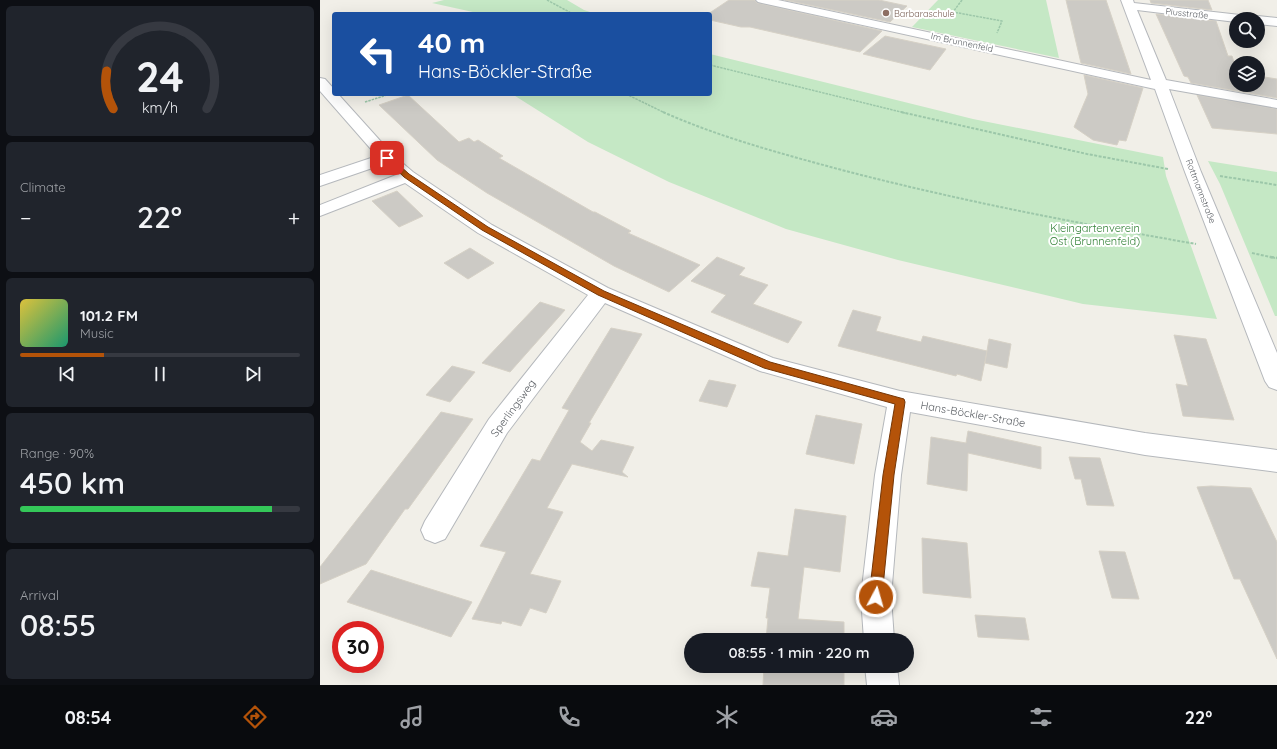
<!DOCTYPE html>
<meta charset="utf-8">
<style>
body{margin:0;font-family:Quicksand,sans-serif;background:#20242c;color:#f1f3f6;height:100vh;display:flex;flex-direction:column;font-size:15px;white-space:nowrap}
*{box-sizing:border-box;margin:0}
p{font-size:13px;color:#9ea1a6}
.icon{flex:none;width:22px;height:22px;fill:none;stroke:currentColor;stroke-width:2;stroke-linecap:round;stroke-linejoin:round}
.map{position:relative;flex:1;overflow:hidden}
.details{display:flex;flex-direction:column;gap:6px;padding:6px;background:#0d0f14;width:320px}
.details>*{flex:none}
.guide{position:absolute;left:12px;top:12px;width:380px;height:84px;border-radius:4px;box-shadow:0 4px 16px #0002;background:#1a4fa0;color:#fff;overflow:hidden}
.fabs{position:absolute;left:909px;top:12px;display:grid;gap:8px}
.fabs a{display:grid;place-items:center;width:36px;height:36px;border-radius:50%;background:#171b24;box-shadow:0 4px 16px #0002;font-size:20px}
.speed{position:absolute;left:12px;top:621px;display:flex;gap:8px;font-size:20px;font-weight:700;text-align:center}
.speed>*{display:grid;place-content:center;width:52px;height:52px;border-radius:50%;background:#171b24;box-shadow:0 4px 16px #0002;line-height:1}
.speed .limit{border:6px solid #d22;background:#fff;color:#111}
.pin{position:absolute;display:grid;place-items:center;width:34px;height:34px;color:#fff;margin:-17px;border-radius:8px;box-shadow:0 2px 6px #0006}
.me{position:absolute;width:44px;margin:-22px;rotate:6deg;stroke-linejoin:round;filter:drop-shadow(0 0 3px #0008)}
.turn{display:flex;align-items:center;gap:14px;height:84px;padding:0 20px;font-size:18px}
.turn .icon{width:52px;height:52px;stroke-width:2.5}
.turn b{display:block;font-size:28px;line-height:34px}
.big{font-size:30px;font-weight:600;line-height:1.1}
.details .widget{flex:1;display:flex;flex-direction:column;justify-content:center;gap:6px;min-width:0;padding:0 14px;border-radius:6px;background:#20242c}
.details .dial{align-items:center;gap:0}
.dial svg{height:104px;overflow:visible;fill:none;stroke:#363941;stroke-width:7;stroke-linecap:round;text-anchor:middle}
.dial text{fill:#f1f3f6;stroke:none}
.song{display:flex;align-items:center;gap:12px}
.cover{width:48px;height:48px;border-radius:6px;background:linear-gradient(135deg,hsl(50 70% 55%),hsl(160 70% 35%))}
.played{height:4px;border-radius:2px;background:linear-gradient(90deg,#b45309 30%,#363941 30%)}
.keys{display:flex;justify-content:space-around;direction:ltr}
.heat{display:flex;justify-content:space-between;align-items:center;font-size:22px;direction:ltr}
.charge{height:6px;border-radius:3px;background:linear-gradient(90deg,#34c759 90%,#363941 0)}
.trip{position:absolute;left:364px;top:633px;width:230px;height:40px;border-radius:20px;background:#171b24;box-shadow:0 4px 16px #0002;font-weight:600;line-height:40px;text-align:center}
.menu{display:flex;height:64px;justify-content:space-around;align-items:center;background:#090b0e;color:#9ea1a6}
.menu .icon{width:28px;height:28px}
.menu .on{color:#b45309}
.menu b{font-size:18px;color:#f1f3f6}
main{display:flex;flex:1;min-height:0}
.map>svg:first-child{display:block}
.green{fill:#c5e8c5}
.building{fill:#cccac5;stroke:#d6d1c6}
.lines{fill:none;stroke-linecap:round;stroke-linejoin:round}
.minor-casing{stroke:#b5b8bc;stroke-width:2}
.path-far2{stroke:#9cc7a9;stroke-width:1.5;stroke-dasharray:2.5 1;stroke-linecap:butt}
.path-far1{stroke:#9cc7a9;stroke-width:2;stroke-dasharray:3 1.5;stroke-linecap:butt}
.path{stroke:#9cc7a9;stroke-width:2.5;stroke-dasharray:4 2;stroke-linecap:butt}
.minor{fill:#fff;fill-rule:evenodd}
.route{fill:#b45309;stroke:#753606}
.education-dot{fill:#8d6e63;stroke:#fff;stroke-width:1.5}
.labels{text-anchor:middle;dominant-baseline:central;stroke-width:4;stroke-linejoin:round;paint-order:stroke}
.far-education-label{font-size:9px;fill:#785e54;stroke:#fff;text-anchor:start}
.far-street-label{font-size:9px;fill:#5f6368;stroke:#fff}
.park-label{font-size:11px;fill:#348238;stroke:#fff}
.street-label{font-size:11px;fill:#5f6368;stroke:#fff}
</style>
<main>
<section class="details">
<div class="widget dial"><svg viewBox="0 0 100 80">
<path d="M14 69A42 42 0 1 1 86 69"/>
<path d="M14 69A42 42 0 0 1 9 40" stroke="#b45309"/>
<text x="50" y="56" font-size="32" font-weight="700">24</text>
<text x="50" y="72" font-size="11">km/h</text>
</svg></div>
<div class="widget"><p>Climate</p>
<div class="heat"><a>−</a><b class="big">22°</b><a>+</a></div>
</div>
<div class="widget">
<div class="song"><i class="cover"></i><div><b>101.2 FM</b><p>Music</p></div></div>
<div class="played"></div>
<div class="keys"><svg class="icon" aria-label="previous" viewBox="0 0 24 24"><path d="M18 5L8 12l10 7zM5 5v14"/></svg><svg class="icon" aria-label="pause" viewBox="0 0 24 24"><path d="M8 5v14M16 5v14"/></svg><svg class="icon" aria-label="next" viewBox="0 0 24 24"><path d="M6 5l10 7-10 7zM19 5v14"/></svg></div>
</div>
<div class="widget"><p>Range · 90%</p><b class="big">450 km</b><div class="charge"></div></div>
<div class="widget"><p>Arrival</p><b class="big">08:55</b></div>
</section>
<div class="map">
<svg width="957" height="685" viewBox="0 0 957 685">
<rect width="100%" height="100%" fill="#f1efe8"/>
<g class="green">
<path d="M124,0H247L264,10L276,14H162L112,3Z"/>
<path d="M618,0H726L739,58L592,27Z"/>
<path d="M390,54L653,119L843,157L846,176L897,319L763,304L578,260L466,229L349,182L268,142L192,94H390Z"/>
<path d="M888,161L957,172V316H955L900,184Z"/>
</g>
<g class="building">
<path d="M409,0H434L437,3L442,4L562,31L540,52L430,27H421L390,20V14H388Z"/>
<path d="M465,0H559L587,6L570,22Z"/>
<path d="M746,0H786L811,74L761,63Z"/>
<path d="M830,0H888L892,10L831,3Z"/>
<path d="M836,14L896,21L908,56H912L916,68V85H938V76L957,79V98L871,83L868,77L864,76Z"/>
<path d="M565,36L626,49L610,70L543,54Z"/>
<path d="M764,75L823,88L806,141L799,140L797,145L773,140L754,127L768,94Z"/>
<path d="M88,95L139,142L149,138L154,142L158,140L183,156L179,158L273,212H275L311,231L308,233L380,265L349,292L294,266L167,193L117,160L59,105Z"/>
<path d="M877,95L957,109V134L892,128Z"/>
<path d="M77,191L103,216L79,227L52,201Z"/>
<path d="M150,248L174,263L148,279L124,263Z"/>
<path d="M397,257L425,268L419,275L448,285L433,304L482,322L468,343L391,312L406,295L371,281Z"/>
<path d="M220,302L245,310L190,372L162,363Z"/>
<path d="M533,310L561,317L556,331L601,342L603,336L667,351L661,381L637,374L636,376L518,346Z"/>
<path d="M291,328L322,334L269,423H271L260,442L272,451L281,440L314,447L302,472L308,477L252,464L227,508L243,512L210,574L241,581L226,613L210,608L201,626L182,621L181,624L152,619L186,552L160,546L212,459L220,461L249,410L242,408Z"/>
<path d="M854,335L886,339L914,420L863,416L856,384L868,386Z"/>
<path d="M669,339L691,344L687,368L665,363Z"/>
<path d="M132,366L155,372L130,402L106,395Z"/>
<path d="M389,380L416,385L407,407L379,401Z"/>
<path d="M121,412L153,419L88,509H85L46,564L0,584V567Z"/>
<path d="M496,415L542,424L534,464L486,454Z"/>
<path d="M648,431L721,447V469L648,453L647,491L607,484L611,437L646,443Z"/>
<path d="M749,457L780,458L794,506L767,505L761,479H755Z"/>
<path d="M891,486L931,488L957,542V659L920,579H914L877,487Z"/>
<path d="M475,509L526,516L520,572L484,567L478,619L524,622V640H446L448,618H446L450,588L431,586L438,552L468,556Z"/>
<path d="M602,538L647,543L651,598L603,593Z"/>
<path d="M779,551L805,552L819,599L792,598Z"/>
<path d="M51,570L101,586L152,602L131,637L27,602Z"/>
<path d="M655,615L705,618L709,640L658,637Z"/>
<path d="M444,666H524V685H443Z"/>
</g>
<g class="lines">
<g class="minor-casing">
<g id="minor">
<path d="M436,0H458L831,80L801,0H813L814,3L929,16L931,19H916V22L817,10L846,80L957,100V108L849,89L881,172L957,353V390L949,387L945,381L865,172L835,89L442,3L438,2Z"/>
<path d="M938,16L957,18V26L938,24V19H933Z"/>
<path d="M0,78L5,79L14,89V94H18L73,155L93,172L172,225L288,288L453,358L580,391L825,433L957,450V472L825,455L590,412L581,475L571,597L574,640H544L541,597L555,475L567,407L440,371L285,303L187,433L125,539L115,543L105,539L101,530L105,521L169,419L268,295L158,233L85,183L0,216V205L76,175L64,164L0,186V175L57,156L0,91Z"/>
<path d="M545,666H577L579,685H547Z"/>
</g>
</g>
<g class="path-far2">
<path d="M227,0L253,14"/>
<path d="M642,0L633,12L682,21L677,33"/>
<path d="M390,65L585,113"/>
<path d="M306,94L345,113"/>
<path d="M45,102L70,94"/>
</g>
<g class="path-far1">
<path d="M343,112C399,137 459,153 518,169C636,200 756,223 876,244"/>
<path d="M581,112L767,154L848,169"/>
<path d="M900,176L957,185"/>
<path d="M932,253L955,258"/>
</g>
<path class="path" d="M950,257L957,258"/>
<use href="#minor" class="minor"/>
</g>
<path class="route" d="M65,156H69L89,174L168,227L284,291L450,362L584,399L585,402L574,475L562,597L560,601L556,603L551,601L549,597L563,475L575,404L444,368L278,295L162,230L84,177L65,159Z"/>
<circle class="education-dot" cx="566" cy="13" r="4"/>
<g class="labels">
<g class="far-education-label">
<text x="574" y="13">Barbaraschule</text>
</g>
<g class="far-street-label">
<text transform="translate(867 13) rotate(6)">Piusstraße</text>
<text transform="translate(642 42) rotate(12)">Im Brunnenfeld</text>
<text transform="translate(881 191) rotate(69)">Rottmannstraße</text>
</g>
<g class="park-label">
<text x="775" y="228">Kleingartenverein<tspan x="775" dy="13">Ost (Brunnenfeld)</tspan></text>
</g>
<g class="street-label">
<text transform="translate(193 408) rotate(-54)">Sperlingsweg</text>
<text transform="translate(653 414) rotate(10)">Hans-Böckler-Straße</text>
</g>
</g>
</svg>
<div class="fabs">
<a><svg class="icon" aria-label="search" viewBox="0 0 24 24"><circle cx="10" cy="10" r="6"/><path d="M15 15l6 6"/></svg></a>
<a><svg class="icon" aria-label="layers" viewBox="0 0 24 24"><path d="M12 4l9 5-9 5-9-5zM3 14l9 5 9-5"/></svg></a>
</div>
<div class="speed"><div class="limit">30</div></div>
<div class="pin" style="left:67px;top:158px;background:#d93025"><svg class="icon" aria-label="arrive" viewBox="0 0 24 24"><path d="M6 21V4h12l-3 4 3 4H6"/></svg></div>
<svg class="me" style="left:556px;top:597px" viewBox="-20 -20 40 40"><circle r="17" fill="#b45309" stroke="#fff" stroke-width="3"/><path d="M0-11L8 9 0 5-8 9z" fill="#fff"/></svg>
<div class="trip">08:55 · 1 min · 220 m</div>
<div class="guide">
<div class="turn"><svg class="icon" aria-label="left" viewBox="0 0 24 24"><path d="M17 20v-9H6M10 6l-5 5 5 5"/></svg><div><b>40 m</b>Hans-Böckler-Straße</div></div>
</div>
</div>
</main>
<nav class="menu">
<b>08:54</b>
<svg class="icon on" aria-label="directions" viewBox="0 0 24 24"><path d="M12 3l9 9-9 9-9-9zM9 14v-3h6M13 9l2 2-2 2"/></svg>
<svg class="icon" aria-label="music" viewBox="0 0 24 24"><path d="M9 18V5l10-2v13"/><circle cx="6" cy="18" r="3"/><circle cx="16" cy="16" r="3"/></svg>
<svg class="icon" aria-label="phone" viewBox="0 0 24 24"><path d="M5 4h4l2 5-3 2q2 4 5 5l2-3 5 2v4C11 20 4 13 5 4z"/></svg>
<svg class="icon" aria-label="climate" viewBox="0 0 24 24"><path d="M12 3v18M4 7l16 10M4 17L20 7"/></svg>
<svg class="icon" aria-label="car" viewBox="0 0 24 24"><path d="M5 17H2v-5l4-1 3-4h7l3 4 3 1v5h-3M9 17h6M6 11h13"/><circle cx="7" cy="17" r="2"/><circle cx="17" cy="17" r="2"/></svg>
<svg class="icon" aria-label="filters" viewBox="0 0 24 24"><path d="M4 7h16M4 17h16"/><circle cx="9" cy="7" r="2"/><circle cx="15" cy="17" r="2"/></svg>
<b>22°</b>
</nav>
